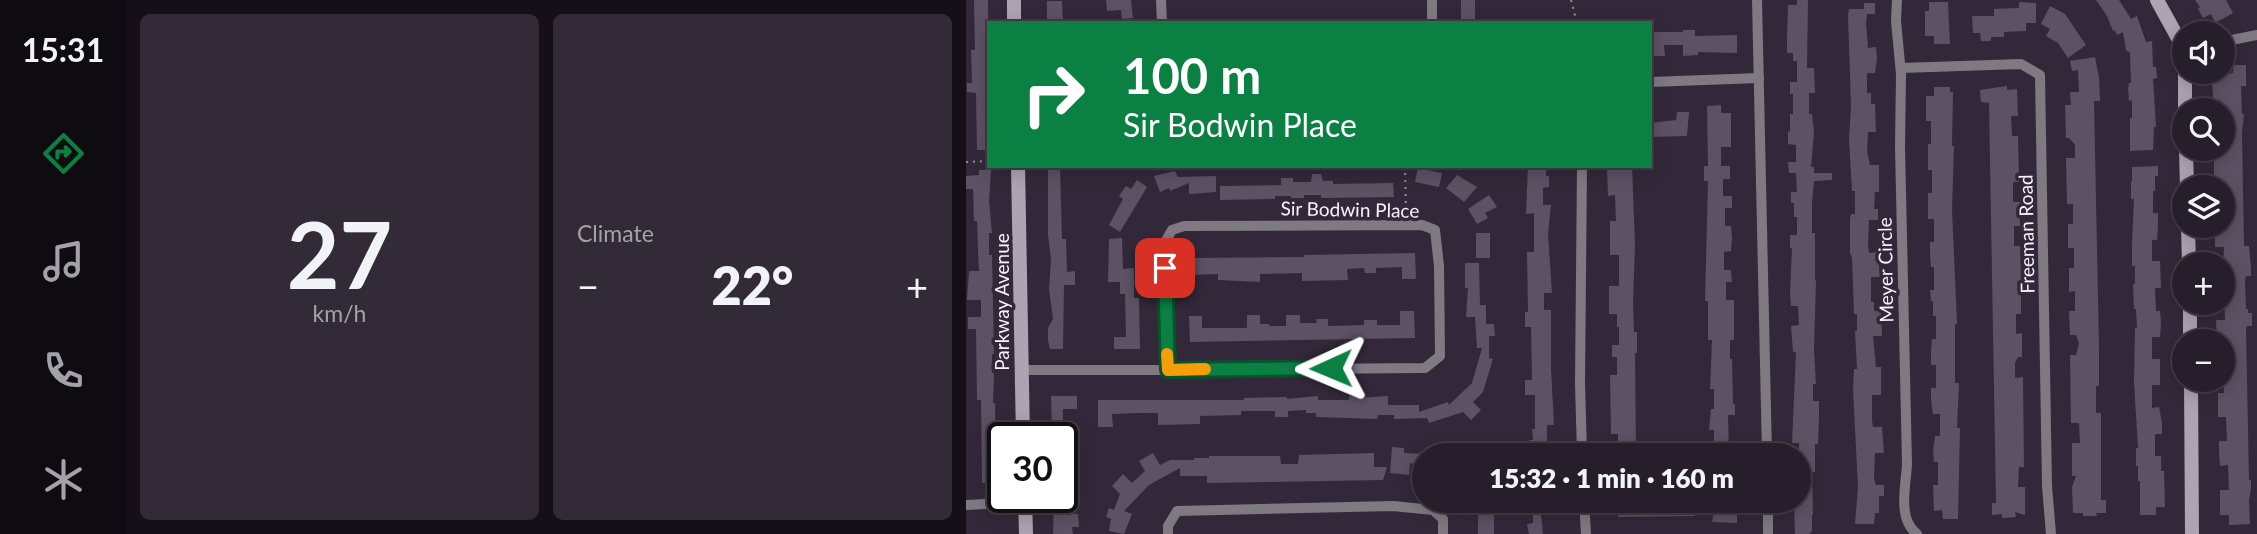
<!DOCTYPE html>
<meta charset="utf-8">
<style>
body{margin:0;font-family:Lato,sans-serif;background:#322b37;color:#f1f3f6;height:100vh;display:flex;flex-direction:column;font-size:26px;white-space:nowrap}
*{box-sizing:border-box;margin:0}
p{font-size:23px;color:#a4a2a9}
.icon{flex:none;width:38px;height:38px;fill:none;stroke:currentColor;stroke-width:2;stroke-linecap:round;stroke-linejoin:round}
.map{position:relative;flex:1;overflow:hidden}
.side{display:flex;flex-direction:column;gap:14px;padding:14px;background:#151018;width:840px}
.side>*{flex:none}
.top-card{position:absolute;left:21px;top:21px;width:665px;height:147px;border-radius:0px;box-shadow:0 4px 18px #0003,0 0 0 2px #423c47;background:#0b8043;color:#fff;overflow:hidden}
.controls{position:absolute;left:1206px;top:21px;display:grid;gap:14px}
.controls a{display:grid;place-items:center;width:63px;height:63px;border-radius:50%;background:#261e2b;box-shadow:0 4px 18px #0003,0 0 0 2px #423c47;font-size:35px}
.speed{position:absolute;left:21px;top:422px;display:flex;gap:14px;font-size:35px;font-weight:700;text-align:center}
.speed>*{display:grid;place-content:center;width:91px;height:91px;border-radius:50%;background:#261e2b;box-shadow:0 4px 18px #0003,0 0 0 2px #423c47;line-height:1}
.speed .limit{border:4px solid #111;border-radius:10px;background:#fff;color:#111}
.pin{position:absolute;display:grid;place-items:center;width:60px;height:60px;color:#fff;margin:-30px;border-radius:14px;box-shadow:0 4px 10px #0006}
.me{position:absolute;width:77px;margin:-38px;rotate:269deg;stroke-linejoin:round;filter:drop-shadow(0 0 5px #0008)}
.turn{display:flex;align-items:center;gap:24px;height:147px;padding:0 21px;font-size:32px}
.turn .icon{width:91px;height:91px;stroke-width:2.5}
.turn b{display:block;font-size:49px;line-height:60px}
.big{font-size:52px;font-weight:800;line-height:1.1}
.side .card{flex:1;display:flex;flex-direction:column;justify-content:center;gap:10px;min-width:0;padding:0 24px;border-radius:10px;background:#322b37}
.side .dial{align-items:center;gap:0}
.dial b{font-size:91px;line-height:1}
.heat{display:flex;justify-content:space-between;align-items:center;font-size:38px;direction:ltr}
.side .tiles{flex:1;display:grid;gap:14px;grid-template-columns:repeat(2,1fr)}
.trip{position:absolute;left:446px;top:443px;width:399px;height:70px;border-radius:35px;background:#261e2b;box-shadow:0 4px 18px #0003,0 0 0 2px #423c47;font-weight:800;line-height:70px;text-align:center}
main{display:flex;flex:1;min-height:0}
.menu{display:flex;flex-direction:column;width:126px;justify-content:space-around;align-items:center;background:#0f0c11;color:#a4a2a9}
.menu .icon{width:49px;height:49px}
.menu .on{color:#0b8043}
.menu b{font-size:32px;color:#f1f3f6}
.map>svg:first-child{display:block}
.building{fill:#5d5164}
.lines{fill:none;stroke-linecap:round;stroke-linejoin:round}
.path{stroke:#978d9c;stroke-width:2;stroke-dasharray:2 5;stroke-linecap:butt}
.street{stroke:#7f7982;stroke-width:10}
.secondary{stroke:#ada3b2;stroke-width:14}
.route-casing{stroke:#07532c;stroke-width:18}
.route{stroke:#0b8043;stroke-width:12}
.slow{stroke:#f59e0b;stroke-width:12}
.labels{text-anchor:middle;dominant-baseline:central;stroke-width:7;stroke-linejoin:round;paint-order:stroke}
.street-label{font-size:19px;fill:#f9f1fd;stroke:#332839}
</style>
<main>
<nav class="menu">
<b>15:31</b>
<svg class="icon on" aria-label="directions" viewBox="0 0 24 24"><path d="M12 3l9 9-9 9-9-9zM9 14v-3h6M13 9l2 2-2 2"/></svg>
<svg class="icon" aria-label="music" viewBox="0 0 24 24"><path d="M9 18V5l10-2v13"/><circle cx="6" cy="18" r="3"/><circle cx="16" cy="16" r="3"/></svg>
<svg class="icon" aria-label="phone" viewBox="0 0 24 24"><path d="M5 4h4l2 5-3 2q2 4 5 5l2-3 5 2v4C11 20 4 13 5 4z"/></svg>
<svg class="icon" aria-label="climate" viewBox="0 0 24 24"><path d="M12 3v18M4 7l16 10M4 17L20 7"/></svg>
</nav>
<section class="side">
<div class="tiles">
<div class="card dial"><b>27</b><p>km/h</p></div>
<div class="card"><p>Climate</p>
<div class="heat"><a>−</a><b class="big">22°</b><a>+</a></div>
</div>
</div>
</section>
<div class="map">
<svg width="1291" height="534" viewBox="0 0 1291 534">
<rect width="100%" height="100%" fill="#332839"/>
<g class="building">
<path d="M8,0H22L23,150H11L10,93L1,92V83H6L5,50H9Z"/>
<path d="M140,0H165L167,18L156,19L155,10L141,11Z"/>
<rect x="495" y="0" width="14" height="23"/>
<path d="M831,0H842L841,68H848L849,93H843V114H846L848,132L845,167H848V173H866V180L848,181L846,202V233H849V280H850L848,351L850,384H847V401H853V417L852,444H849V472H846L847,515H846V531L843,534H829L828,500H833V443H826L830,352H827L825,326L833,325L832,306H825L824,293L826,248H824V235H831V217H828V203H825V192H831L830,173H823L822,162H830V145L822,144V131L824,132V114H827V94H824V82H831V61H827V53H821V36L822,5H831Z"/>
<path d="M1130,0H1153L1165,19L1171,16L1180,42L1186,41L1187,67H1190L1191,78L1187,79L1190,127H1188L1187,150L1164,151V118H1166V100L1163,101L1162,88L1163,83H1165L1164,53L1160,50L1157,32L1151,35L1149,30L1147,31L1141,16Z"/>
<path d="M1229,0H1260L1267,13L1249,23L1245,14L1237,18L1232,9L1234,7Z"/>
<path d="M81,1H96L97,23H81Z"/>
<path d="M963,2H982L984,44H968V36H959V11H963Z"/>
<path d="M1053,2L1070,3V23H1060V31L1038,32V37H1025V41H1015L1014,33H1007L1006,16H1028V9L1053,8Z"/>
<path d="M898,3H909V14H901L900,23L902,48L910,47L911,59L909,73H901V93H905V104H909L910,132H902L901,151L904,165H913V192H909L908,209H912V220H903L902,244L903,253L912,252L913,266L914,277H905V302H908V311H915L916,336H907L910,367H915V395H906V420L907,427H916L918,453H909L908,479L910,485H918V496H913V513H909L908,524H889L892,487L887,389L888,369H891L889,331H891V314H888L886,258L884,253V219L885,214H889V191H886L883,139L885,107L882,15L883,9H898Z"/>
<path d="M1084,6L1099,14L1120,45L1102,58L1092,43L1080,36L1084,29L1075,24Z"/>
<path d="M717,30H729V36L771,35V53L732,52V55L717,56V45H698L699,56H687L686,32H717Z"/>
<path d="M1129,57L1133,78L1134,101H1128L1133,347V386H1130V413H1135V500H1140V513H1130L1131,516H1117V513H1107L1106,487L1110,476H1106V443H1114L1113,423H1105L1104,355H1110L1113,343L1110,335H1104L1103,311H1109V291L1103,292V268H1108V248H1102V224H1107V204H1101L1100,158H1109V145L1103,138H1100L1099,105H1105L1104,92H1113L1112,70L1106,71L1104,61Z"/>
<path d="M1267,65H1280V86H1275L1276,114H1278L1276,133L1278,246H1283L1285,268V276H1280L1279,280L1280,309H1282V313H1286V326H1281L1280,329L1283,480H1285V488L1283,500L1284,524L1263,525V515H1254V490H1263L1262,465L1254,466L1253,452V441H1261L1260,417H1252V393H1258L1256,341H1251L1250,320H1259L1258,295H1256L1258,247H1249V226H1256V187H1248V149H1256V110L1255,100H1247L1246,76L1267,73Z"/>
<path d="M1041,86V90L1051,89L1052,116H1045L1046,136H1052L1053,182H1047V202H1054V226H1048V246H1054L1055,278L1051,290L1055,289V314H1050V334L1056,333V357H1052L1049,363V378L1057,377L1058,467H1053L1052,487H1059V515L1049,512L1050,517L1036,518V514L1026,515V503H1030L1023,103L1015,102L1014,90Z"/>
<path d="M968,87H984V92H987L986,146H988L986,209L991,324H989V383H993L991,428H994L992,519H977L976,510L968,511L967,485H972V462H968L967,451L969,436H974V414H967L965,399V388H970V365H965V353L966,339H970V316H967V301H965L964,290H968V267H965L964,253V242H968V219H962V193H966V170H962V144H965V121H960V96H968Z"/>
<path d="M755,105V113H765V147H755V166H764V179H757V196H766V208H759V226H765L766,238L765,251L758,252V270H765L766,282H760V300H768V340H764V359H766L767,404H769V415H762L763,455H745V446H748V430H743L745,409H748V389H744L746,340H742V301H739L742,181H738V166H742L741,106Z"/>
<path d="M711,112H723L721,136L684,137V123L710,120Z"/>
<path d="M82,166H94L96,239H100L101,272L109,271V285H98L97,349H84L82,341V328L87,319L83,289L85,260L82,235Z"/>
<path d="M562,166H580V176H583V187L577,188V205H585L582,234L586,293H578V310H585V369L588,425H581V442H589V454L564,455L563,440H567L566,429H569V395H559V380H566L565,327H559V312H562L561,252H568V213L560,214Z"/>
<path d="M641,166H666L669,246L667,303L668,332H671V353H669L670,455H652V434H645L644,375H651V357H646V345H653V327H651V314H643V286H653V255H644V221H650L649,195L642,196Z"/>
<path d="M1192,166V176H1189V191H1187V213H1192V225L1191,240H1186V261H1194L1195,288H1189L1190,311H1194L1195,322L1194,337H1186V359H1194V385H1186V408L1193,407L1196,423V434H1189V456H1195V471H1198L1199,507H1190V515H1174V481H1172V466H1170V448H1172L1168,382L1169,328H1171L1170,309H1168L1167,284H1169V266H1166V243L1168,199H1165V182H1166V167Z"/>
<path d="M452,168L476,173L473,187L449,182Z"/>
<path d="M13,170H25L23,201L26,233H23V255H26L28,354H26V373H28L27,403H29L30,474H28L29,483H16L15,400H11L10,329H2V317H15V300H1L3,271H13L12,251L11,221H8L7,189H0V176L13,175Z"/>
<path d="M209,171L212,177L250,176V192L223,194V183L204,191L203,188L194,192L188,176Z"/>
<path d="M346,174H355L357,181H367V184L427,183L428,197L355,198V195H338V198H325V196H309V199L254,200V186L315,185V178H327V182H345Z"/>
<path d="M491,175L511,187L498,202L480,188Z"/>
<path d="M171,180L181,187L154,232L143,225L157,199L153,196L160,186L165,189Z"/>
<path d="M523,195L531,207L519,213L522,218L511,224L502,209Z"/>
<rect x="510" y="233" width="14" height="25"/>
<path d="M156,238L157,269L168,268V298H173L174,349H148V337H160L159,294H154V282H142L143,239Z"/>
<path d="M449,253L450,279H436V267L410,268V273H399L398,268L381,269L382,280L336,281V273L294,274V282L252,280V274L224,275V258L338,257V255Z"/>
<path d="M499,263H513L514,305H520V324H528L529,336H523V358L527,359L517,392L507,402L515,410L505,420L497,412L463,423L461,418L428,419V415H412L411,419L350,417V413H340V410L322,411V417H309V411H275V415L234,416V424L192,425V413H172L146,414L147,427H132V400H278V398L321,397V399L352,396V400H383V396H393V398L422,396V405H453V412L482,402L483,405L506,383L516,348H511L509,317H500L502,288H499Z"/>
<path d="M434,311H448L449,338L224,342L223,316H236V328H281V315H294V324H303V326H320V315H334V323H351L350,319H362V326L398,325V320H411V325H434Z"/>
<path d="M85,396H111V409H97V425H111L112,438H86Z"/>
<path d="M426,447L438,448V453L458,454V467L444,463L443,475L424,473Z"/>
<path d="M187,453L194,465L204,460H228V458H243V456H314L315,464H332L333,455L408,453V467H421L417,480L241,483V476H214V468L183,485L158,511L166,514L158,534L143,531L145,519L140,517L143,508L148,510L154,494L146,486L157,474L166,483L179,471L173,461Z"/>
<path d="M96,481H104L105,514H112L113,527H106L107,534H87L88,497H96Z"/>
<path d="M508,500H545L528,508V534H512V512Z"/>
<path d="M567,500L587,501V514H575L577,534H563L561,524L567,523Z"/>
<path d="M640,500H729V516L652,517V514H640Z"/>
<path d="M755,500H771V523L746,522L749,506H755Z"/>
</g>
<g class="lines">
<g class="path">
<path d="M605,0L611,23"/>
<path d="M0,162L23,161"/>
<path d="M439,166L440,214"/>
</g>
<g class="street">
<path d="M195,0L196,23"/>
<path d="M466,0V23"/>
<path d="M791,0L801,455"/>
<path d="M931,0L930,21L935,74L934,147L941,464C940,486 931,519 951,534"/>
<path d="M1256,42L1291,35"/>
<path d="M935,68L1055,64L1074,75L1081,486L1085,534"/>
<path d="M684,82L793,78"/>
<path d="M616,166L614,383L616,455"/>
<path d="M54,370H202L198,244L206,230L218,226L456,225L469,230L473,266L474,356L459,368L202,370"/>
<path d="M618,500L620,534"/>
<path d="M802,500V534"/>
<path d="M0,505L59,502"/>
<path d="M202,534V526L211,511L427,506L467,510L477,519V534"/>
</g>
<g class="secondary">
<path d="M48,0V23"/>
<path d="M1191,0L1218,49"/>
<path d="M1219,110V72"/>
<path d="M1220,149L1221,187"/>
<path d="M52,166L57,438"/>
<path d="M1222,226L1223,264"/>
<path d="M1224,303V341"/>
<path d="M1225,380L1226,534"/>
<path d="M59,497L60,534"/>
</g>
</g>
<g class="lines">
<g class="route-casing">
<path id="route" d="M199,268L202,370L365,368"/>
</g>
<use href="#route" class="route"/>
<path class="slow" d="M201,354L202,370L239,369"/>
</g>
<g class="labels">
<g class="street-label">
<text transform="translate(384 209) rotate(1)">Sir Bodwin Place</text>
<text transform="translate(1060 234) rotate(-91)">Freeman Road</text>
<text transform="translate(919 270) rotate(-91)">Meyer Circle</text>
<text transform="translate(35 302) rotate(-90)">Parkway Avenue</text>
</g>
</g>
</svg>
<div class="controls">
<a><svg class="icon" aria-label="sound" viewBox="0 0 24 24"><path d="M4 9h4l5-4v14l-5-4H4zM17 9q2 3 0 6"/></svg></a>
<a><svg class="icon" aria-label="search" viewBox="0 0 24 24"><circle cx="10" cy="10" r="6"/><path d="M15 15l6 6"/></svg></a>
<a><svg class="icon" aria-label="layers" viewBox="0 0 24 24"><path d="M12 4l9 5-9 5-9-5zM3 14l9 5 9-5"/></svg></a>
<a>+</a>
<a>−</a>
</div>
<div class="speed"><div class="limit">30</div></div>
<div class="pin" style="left:199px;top:268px;background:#d93025"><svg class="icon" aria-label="arrive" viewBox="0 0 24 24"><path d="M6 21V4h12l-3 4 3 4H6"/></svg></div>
<svg class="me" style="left:365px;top:368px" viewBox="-20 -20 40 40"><path d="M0-17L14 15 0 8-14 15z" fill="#0b8043" stroke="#fff" stroke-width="4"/></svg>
<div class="trip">15:32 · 1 min · 160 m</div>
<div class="top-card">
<div class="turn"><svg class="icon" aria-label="right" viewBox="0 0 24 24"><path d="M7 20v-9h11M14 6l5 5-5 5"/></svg><div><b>100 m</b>Sir Bodwin Place</div></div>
</div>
</div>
</main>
